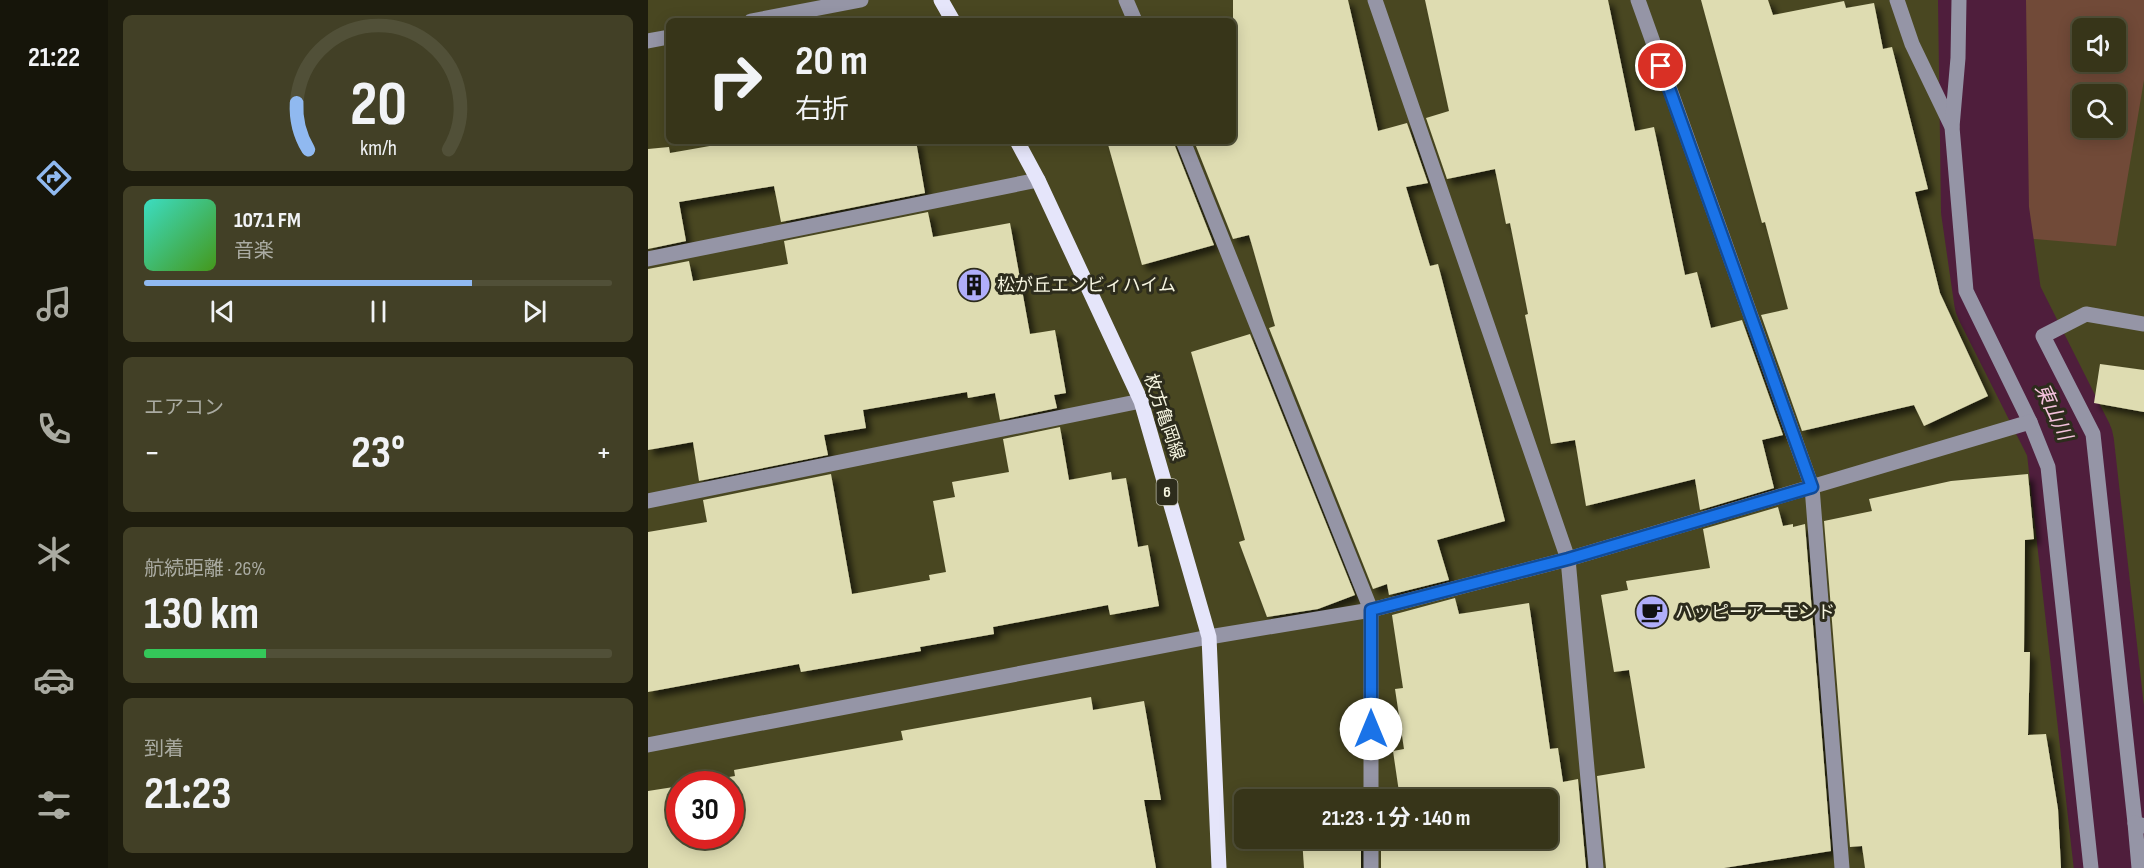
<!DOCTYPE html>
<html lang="ja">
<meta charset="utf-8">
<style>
body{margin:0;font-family:"Sofia Sans Condensed","Noto Sans JP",sans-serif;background:#424026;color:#f1f3f6;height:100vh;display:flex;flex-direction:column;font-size:22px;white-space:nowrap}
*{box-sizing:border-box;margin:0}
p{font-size:20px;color:#aaaba2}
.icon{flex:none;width:33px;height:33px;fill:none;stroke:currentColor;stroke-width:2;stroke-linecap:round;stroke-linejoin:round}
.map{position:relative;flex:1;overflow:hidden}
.sheet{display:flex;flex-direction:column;gap:15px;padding:15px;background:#1e1d0e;width:540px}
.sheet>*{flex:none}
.guide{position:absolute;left:18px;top:18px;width:570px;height:126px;border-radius:9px;box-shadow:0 3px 15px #0003,0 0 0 2px #515038;background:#373519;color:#f1f3f6;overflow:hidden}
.controls{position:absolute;left:1424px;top:18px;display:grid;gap:12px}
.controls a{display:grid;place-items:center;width:54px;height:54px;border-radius:9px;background:#373519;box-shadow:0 3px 15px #0003,0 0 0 2px #515038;font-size:30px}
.speed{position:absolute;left:18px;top:771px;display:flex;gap:12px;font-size:30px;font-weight:700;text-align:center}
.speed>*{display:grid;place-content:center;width:78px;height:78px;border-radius:50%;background:#373519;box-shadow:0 3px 15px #0003,0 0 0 2px #515038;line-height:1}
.speed .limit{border:9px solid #d22;background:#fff;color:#111}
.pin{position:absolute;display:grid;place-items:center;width:51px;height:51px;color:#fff;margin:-26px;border:3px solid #fff;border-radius:50%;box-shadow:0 2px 6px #0007}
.me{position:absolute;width:66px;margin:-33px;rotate:0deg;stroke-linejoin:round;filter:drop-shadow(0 0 4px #0008)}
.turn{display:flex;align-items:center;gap:21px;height:126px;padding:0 30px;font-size:27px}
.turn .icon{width:78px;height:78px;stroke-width:2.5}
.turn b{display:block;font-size:42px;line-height:51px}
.big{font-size:45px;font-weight:700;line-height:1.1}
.sheet .card{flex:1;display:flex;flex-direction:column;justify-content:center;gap:9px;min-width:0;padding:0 21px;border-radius:9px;background:#424026}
.sheet .dial{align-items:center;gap:0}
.dial svg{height:156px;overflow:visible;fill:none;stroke:#515038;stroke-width:7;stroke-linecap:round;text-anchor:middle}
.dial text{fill:#f1f3f6;stroke:none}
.song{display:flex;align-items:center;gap:18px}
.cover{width:72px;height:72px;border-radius:9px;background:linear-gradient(135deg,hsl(170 70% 55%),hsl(100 70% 35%))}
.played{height:6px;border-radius:3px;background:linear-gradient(90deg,#90b9f0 70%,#515038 70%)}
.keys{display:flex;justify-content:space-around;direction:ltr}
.heat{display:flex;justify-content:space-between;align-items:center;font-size:33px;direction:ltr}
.charge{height:9px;border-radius:4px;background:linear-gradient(90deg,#34c759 26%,#515038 0)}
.trip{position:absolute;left:586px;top:789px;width:324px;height:60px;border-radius:9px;background:#373519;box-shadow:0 3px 15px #0003,0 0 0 2px #515038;font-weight:700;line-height:60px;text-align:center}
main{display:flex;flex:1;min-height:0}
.tab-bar{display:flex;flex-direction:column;width:108px;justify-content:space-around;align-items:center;background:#16150a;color:#aaaba2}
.tab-bar .icon{width:42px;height:42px}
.tab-bar .active{color:#90b9f0}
.tab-bar b{font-size:27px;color:#f1f3f6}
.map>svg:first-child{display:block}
.green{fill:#714a38;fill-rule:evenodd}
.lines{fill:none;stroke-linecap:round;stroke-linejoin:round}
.river{stroke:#4f1e3c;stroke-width:88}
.building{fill:#dedcb1;filter:url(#shadow)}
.minor{stroke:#9595a6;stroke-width:15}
.major{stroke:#e5e5fa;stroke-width:15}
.route-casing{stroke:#114b97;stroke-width:15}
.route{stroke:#1a73e8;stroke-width:10}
.labels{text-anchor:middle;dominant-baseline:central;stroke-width:6;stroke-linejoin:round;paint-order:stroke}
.shield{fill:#2d2c1c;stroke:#bab9a5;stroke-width:1.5}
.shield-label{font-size:16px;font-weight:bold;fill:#f6f5e0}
.poi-label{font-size:18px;fill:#f6f5e0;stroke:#2d2c1c;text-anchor:start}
.street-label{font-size:18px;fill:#f6f5e0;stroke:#2d2c1c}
.water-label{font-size:20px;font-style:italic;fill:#f5c2dd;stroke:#2d2c1c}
</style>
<main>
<nav class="tab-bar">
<b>21:22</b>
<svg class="icon active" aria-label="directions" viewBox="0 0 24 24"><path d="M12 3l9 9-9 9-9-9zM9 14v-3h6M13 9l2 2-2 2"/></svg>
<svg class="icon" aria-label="music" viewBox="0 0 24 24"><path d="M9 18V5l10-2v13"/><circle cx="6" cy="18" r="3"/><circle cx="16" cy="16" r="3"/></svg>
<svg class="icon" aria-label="phone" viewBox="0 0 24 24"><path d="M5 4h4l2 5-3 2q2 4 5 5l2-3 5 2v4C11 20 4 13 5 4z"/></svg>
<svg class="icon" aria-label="climate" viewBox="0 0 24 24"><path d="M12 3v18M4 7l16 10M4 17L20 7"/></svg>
<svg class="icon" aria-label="car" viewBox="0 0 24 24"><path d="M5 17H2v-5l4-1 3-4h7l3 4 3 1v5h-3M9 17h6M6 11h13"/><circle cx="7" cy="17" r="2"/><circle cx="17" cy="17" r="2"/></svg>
<svg class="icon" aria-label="filters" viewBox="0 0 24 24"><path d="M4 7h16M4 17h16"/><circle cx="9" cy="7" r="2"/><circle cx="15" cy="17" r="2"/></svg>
</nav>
<section class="sheet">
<div class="card dial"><svg viewBox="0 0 100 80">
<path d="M14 69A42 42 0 1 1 86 69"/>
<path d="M14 69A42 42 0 0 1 8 45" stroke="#90b9f0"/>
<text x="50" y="56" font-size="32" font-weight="700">20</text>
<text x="50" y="72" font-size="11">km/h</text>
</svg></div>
<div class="card">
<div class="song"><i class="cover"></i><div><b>107.1 FM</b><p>音楽</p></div></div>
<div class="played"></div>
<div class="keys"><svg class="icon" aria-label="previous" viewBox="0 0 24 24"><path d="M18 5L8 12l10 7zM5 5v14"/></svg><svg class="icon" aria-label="pause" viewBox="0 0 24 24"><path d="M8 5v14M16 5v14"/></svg><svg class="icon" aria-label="next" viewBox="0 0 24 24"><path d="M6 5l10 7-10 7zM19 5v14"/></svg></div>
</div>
<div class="card"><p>エアコン</p>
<div class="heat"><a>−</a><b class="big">23°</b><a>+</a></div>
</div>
<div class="card"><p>航続距離 · 26%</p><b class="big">130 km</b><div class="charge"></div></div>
<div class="card"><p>到着</p><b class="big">21:23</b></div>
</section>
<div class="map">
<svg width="1496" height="868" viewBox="0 0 1496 868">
<defs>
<filter id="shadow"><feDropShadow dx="5.5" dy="5.5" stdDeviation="3" flood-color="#0009"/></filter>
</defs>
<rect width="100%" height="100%" fill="#494721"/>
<path class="green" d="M1365,0H1496V80L1468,246L1365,237ZM1434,28H1467V62H1434ZM1434,94H1467V128H1434Z"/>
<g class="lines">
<path class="river" d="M1334,0L1337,210L1350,300L1422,443L1470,868"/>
</g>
<g class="building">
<path d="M585,0H700L730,131L759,123L780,183L758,187L782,266L790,264L857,521L789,540L801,580L741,595L739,584L725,589L621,328L627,326L601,235L585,239L546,141H585Z"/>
<path d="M777,0H960L987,131L1006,127L1037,275L1049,272L1063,328L1094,320L1135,435L1114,440L1126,488L1052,510L1047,479L938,506L927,440L903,444L877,315L880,314L862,223L858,224L847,169L799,179L778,118L801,111Z"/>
<path d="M1053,0H1120L1125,15L1196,1L1198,8L1226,3L1235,49L1244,47L1280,189L1267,192L1292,293L1340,396L1276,426L1266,405L1154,431L1113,315L1140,309L1117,222L1114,223Z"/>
<path d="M90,141H268L277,193L133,222L126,186L31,202L38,241L0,249V149L21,147L22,153Z"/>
<path d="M459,141H525L566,245L494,265Z"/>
<path d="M280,212L285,237L362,223L382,334L407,330L418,393L406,395L409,408L352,420L347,393L320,398L319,392L215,410L218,428L176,435L180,455L51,481L45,442L0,450V269L41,261L45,281L140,264L136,241Z"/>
<path d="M602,334L707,595L670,609L619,617L591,542L597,540L543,352Z"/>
<path d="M1452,364L1496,370V412L1446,403Z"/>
<path d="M412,427L421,480L463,472L464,480L478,478L490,547L500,545L511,606L462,615L460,605L345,627L346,634L272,647L273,651L153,672L151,664L0,692V532L59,522L55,500L183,474L204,594L282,580L281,575L298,572L285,501L307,497L304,482L361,472L355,439Z"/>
<path d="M1380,474L1386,539L1377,540L1376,652H1382L1380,735L1398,734L1410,809L1413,868H1217L1214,846L1202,847L1176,521L1224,511L1221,499L1303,481Z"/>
<path d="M1130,507L1135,526L1145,524V527L1157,524L1183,851L1076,868H958L949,776L997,768L981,670L966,672L953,595L980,590L978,581L1062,568L1055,529Z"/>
<path d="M807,598L811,614L881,603L902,749L910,748L915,782L930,779L938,868H733V838H900V800H733V795L751,792L745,751L756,749L747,689L755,688L744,615Z"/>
<path d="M443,697L445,710L496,701L513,800H496L508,868H0V791L32,786V836H82V784H39L87,776L86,770L255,740L253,731Z"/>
<path d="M654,838H713V868H656Z"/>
</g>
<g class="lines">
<g class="minor">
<path d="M478,0L487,21"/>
<path d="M727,0L920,559L948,868"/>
<path d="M990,0L1164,487L1194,868"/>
<path d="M1249,0L1264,44L1304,127L1318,291L1382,422L1400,467L1443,868"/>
<path d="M103,21L213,0"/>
<path d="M0,41L21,37"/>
<path d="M1304,127L1310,58L1311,0"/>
<path d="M535,141L723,610V800"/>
<path d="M0,259L390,180"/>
<path d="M1496,324L1438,314L1395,336L1445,434L1487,823L1496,826"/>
<path d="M0,501L493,401"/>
<path d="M0,745L561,637L723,610L920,559L1382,422"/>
<path d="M1487,823L1491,868"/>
<path d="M723,838V868"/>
</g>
<g class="major">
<path d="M293,0L305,21"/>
<path d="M369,141L390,180L493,401L561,637L571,868"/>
</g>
</g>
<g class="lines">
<g class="route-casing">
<path id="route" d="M723,729V610L920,559L1164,487L1013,66"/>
</g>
<use href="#route" class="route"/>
</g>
<defs>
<g id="building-disc" transform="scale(1.725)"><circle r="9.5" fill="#b0aefa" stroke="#2d2c1c"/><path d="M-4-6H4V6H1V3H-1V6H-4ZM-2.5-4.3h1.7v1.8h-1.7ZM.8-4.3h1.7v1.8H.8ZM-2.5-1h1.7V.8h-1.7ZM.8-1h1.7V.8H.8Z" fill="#111"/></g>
<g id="cafe-disc" transform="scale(1.725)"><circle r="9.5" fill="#b0aefa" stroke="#2d2c1c"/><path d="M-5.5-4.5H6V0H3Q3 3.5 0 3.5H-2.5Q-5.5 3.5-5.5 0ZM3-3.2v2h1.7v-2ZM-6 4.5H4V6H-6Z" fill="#111"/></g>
</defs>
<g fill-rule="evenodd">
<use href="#building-disc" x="326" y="285"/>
<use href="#cafe-disc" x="1004" y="612"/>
</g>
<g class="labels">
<rect class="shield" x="508.5" y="479" width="21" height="26" rx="4.5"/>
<g class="shield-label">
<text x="519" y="492">6</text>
</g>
<g class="poi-label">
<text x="349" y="285">松が丘エンビィハイム</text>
<text x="1027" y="612">ハッピーアーモンド</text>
</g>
<g class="street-label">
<text transform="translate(516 417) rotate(71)">枚方亀岡線</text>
</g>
<g class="water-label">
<text transform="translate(1405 412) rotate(65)">東山川</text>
</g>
</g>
</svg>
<div class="controls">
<a><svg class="icon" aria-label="sound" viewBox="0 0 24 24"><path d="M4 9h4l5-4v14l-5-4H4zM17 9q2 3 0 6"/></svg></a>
<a><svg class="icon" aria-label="search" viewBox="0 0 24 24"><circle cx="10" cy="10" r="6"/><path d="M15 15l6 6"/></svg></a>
</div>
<div class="speed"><div class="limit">30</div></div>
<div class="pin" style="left:1013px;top:66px;background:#d93025"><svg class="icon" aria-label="arrive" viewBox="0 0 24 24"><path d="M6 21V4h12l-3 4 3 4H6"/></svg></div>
<svg class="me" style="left:723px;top:729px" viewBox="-20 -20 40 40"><circle r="19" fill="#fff"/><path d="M0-13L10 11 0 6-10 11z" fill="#1a73e8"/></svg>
<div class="trip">21:23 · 1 分 · 140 m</div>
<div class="guide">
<div class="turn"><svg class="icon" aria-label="right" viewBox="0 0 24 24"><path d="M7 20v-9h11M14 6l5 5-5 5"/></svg><div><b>20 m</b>右折</div></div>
</div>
</div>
</main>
